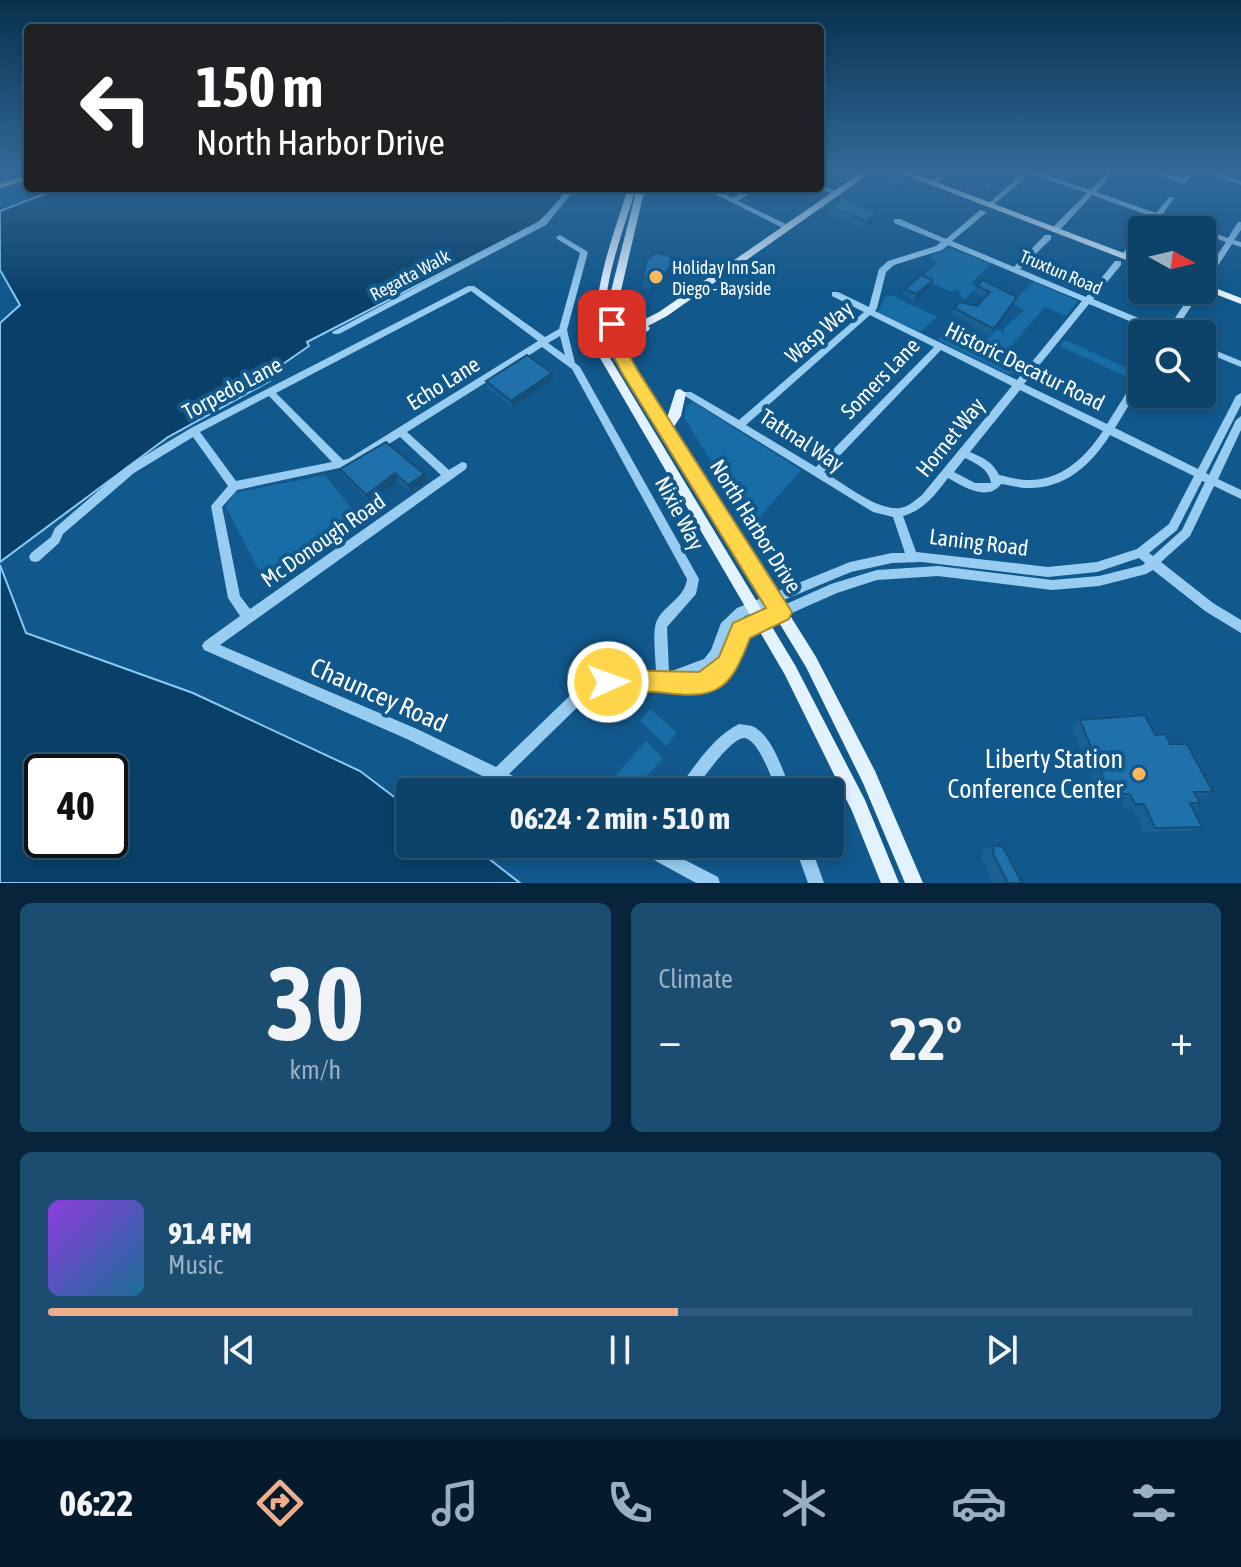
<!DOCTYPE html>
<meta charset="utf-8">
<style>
body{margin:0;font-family:"Asap Condensed",sans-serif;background:#1b4d71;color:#f1f3f6;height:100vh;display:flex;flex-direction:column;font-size:30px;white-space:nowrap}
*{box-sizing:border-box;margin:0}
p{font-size:26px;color:#9ab0c0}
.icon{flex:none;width:44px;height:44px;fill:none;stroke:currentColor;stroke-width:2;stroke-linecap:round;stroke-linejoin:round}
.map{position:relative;height:883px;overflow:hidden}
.sheet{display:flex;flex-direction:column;gap:20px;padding:20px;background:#07243a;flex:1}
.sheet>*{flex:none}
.hud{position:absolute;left:24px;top:24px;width:800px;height:168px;border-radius:8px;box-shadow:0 4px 12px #0003,0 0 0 2px #2d5b7d;background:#202124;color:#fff;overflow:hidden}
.needle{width:52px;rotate:98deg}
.buttons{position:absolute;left:1128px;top:216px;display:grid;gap:16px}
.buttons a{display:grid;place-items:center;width:88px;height:88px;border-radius:8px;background:#0d4269;box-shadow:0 4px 12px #0003,0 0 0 2px #2d5b7d;font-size:40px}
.speed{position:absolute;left:24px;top:754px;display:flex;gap:16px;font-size:40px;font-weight:700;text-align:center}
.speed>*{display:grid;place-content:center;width:104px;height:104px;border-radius:50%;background:#0d4269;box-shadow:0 4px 12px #0003,0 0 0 2px #2d5b7d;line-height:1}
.speed .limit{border:4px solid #111;border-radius:12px;background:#fff;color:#111}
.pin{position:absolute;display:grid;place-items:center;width:68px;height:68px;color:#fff;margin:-34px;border-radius:16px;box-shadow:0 4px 12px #0006}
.me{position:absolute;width:88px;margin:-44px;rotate:88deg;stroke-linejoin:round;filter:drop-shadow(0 0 6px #0008)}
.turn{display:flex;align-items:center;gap:28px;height:168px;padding:0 40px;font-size:36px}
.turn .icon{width:104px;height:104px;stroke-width:2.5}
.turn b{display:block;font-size:56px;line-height:68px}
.big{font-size:60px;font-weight:700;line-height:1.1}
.sheet .widget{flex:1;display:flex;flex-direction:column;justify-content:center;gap:12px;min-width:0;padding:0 28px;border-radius:12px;background:#1b4d71}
.sheet .dial{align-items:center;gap:0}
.dial b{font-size:104px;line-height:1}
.song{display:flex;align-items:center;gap:24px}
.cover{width:96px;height:96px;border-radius:12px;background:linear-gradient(135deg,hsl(270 70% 55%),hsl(200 70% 35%))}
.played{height:8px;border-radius:4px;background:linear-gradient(90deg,#eead8d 55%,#2d5b7d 55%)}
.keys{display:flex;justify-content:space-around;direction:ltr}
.heat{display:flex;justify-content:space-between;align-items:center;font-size:44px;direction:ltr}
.sheet .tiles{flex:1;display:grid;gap:20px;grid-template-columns:1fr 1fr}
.widget:last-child{grid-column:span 2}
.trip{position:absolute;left:396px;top:778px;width:448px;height:80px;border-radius:8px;background:#0d4269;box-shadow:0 4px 12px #0003,0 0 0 2px #2d5b7d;font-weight:700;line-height:80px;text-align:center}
.dock{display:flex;height:128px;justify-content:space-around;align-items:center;background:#051a2a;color:#9ab0c0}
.dock .icon{width:56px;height:56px}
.dock .active{color:#eead8d}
.dock b{font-size:36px;color:#f1f3f6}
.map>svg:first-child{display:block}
.green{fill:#196da6}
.water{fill:#0a4068;stroke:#8acbf5;stroke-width:2;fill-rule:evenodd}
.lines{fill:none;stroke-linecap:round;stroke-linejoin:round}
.minor{fill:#98cdf1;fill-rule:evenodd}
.major{fill:#e3f2ff;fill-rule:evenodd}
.wall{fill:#1a6193}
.shaded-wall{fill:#154f78}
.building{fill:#1e71ab;stroke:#154f78;stroke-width:2}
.route{fill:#ffd54a;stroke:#a68a30;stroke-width:2}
.poi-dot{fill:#ffb759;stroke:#11588c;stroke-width:3}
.labels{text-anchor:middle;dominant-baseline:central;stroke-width:8;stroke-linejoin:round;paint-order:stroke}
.far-poi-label{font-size:18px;fill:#fff;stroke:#11588c;text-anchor:start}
.far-street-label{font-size:18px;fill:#fff;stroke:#11588c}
.street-label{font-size:22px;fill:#fff;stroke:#11588c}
.near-street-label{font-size:26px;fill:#fff;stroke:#11588c}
.near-poi-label{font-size:26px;fill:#fff;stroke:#11588c;text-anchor:end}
</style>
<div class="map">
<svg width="1241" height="883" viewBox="0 0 1241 883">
<rect width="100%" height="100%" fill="#11588c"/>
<g class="green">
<path d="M950,248L991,264L971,283L978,287L965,299L959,295L961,292L957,289L952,292L921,278L937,263L929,256Z"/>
<path d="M1034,282L1078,301L1066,316L1045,307L1003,355L1021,367L1016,373L1007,374L938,340L946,332L978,348L998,329L1005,335L1003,329L1024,310L1012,302Z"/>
<path d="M886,295L893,296L937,317L920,332L878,312Z"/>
<path d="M1065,340L1134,371L1129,378L1060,346Z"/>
<path d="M693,402L801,470L751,527L684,417L686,406Z"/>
<path d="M325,475L364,524L273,580H264L226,507L234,493Z"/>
<path d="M650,709L677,733L666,746L640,721Z"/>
<path d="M646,741L663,758L633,792L616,775Z"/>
</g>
<g class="water">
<path d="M60,188H568L554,209L538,223L307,342L309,346L270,373V381L168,437L0,562V323L20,305L0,270V211Z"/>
<path d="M0,565L26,633L193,693L360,771L410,809V844H470L520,883H0ZM110,772V840H42V772Z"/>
</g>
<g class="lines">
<g class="minor">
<path d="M944,171H951L939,181H935V179Z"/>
<path d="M1025,171H1036L1090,190L1108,172H1112V174L1096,192L1156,213L1169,197H1173L1174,198L1162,215L1228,238L1238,222H1241V230L1234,240L1241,242V247L1232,244L1205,286H1202V278L1226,242L1202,233V230H1191L1159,219L1150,230H1142L1153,217L1092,195L1058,232H1052V228L1087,193L1030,174L992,206H988V204Z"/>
<path d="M1146,171H1157L1183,179L1189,173L1194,174L1184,184Z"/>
<path d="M1209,172H1213L1241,181V185L1209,174Z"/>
<path d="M820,185L833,190L834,191L831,193L818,188H820Z"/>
<path d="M569,188H576L546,225L339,334H333L332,332L540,221Z"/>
<path d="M601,188C615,188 631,188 643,193L640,195L604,190Z"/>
<path d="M703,188H711L733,198L749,188H757L738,201L792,227L785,229Z"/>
<path d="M980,210L987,212L952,241L1014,267L1045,235H1051V239L1020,269L1086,297L1115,261H1121V265L1093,299L1167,330L1193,291H1199L1200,293L1173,334H1160L1089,304L1024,384L1107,424L1139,373L1142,372V383L1115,428L1198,469L1236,396L1241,393V405L1206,473L1209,475L1236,420L1241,416V430L1218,479L1241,490V499L1214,486L1190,536L1161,562L1213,603L1241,620V633L1205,611L1153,570L1146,574L1099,586L1052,590L938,576L877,580L837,593L749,632L741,643L732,665L724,678L718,684L707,688L689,691L656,686H627L594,691L509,774L536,787L538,792H515L407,739L204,650L202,646L204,642L240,616L228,598L211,506L228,486L193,437L134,473L63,534L59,543L39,561L35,562L31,561L29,557L31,553L51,537L55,528L126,467L191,428L468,286H474L545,337L559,329L580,253L557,239L556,237L560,235L588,252L567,330L575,363L580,367L699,579L696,594L667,627L669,672L704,659L711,650L721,623L737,608L850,562L892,553H905L893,517L873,512L685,396L683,394L685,392H691L739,420L864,312L832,296V292H838L869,307L879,269L888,261L936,246L941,242L894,223V219H900L946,239ZM948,245L1082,301L1017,380L875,311L877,308L886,272L894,265L942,250ZM471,291L538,341L348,459L343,460L276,393ZM870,315L934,347L816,467L746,425ZM560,336L565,355L548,343ZM542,347L572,369L687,579C685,600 658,607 655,627C653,639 656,661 656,674C632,672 608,673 585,681L496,767L417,729L220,645L466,469L467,466L466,463L462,462L449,470L407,432ZM941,350L1012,386L922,495C915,500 909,507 900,508C877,511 843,483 824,472ZM1020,390L1103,431C1085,458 1060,482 1025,480C1016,479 1008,477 999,475C993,462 982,457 970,452ZM269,396L332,462L236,481L200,432ZM1110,435L1194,476L1169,524L1137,549L1097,562L1048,567L916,552L903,516C924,510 935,495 948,478C964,487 988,502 1001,484C1010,485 1019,488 1027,488C1065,489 1091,465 1110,435ZM400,437L441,475L250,609L240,596L222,507L237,490L339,468L343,470L347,469L348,467L355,465ZM965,458C977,464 989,469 991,483H975L954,472ZM1202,481L1205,482L1182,530L1153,556L1149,553L1177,530ZM1139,558L1145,563L1143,565L1099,576L1052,580L938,566L877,570L831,584L741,624C719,646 728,680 687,678L713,667L720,658L730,630L745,616L851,572L892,563L922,562L1048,577L1097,572Z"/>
<path d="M1139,233H1142V240L1128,258H1122V254Z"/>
<path d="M1202,345L1241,361V367L1202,351Z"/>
<path d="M739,724C743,725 749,725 752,726C772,734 784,773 791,792H777C772,779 759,741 745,738C732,736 701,781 693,792H677L679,787C696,765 713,737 739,724Z"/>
<path d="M631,844H654L718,877L720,883H696L634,849Z"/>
<path d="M794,844H810L824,883H808Z"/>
</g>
<g class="major">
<path d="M863,171H873L667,316L648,326L650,328L649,330L631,343L630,361L667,418L676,390L680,389L686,393L681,416L673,428L816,657L875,771L923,883H905L863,783L806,667L611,346L610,333H605L610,358L795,665L865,800L899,883H881L852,811L785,675L600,358C587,299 611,244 628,188H636C623,233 603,279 605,327L610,326L608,303L637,188H645L618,303L620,325L637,323L659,312ZM636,330L622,340L621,342L620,332Z"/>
<path d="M895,171H907L1142,260V266Z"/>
<path d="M28,175V180L0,188V183Z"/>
<path d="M1202,283L1241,298V304L1202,289Z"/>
</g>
</g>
<g class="wall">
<path d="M820,171H838L839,172L838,178L832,182L820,177Z"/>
<path d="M951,171H969L966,178L960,183L948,179Z"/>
<path d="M906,184L891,195L880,191L882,185Z"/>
<path d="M996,186L986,195L979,192L981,188Z"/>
<path d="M831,207L875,221L863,230L829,215Z"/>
<path d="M677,268L658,290L651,291L643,286V277Z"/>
<path d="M933,280L930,286L915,301L902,295L905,289Z"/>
<path d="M977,286L1017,297L990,336L951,314L954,308L977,306L985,298L974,293Z"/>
<path d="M553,380L512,407L487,388L486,381Z"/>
<path d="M386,442L427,481L411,492L398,481L370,503L344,477L340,469Z"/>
<path d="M1080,720L1155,735L1170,744L1213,792L1201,797H1197L1200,803L1192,807L1202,827L1190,831L1144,832L1133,809H1124L1120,799H1100L1071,726Z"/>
<path d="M994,845L1022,883H993L982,860V851Z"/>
</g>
<g class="shaded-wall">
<path d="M967,171H969L966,178L960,183L963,175Z"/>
<path d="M839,172L838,178L832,182L833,176Z"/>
<path d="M908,178L906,184L891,195L893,189Z"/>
<path d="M877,213L875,221L863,230L866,221Z"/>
<path d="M677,259V268L658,290L651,291V282Z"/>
<path d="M933,280L930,286L915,301L917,294Z"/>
<path d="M552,373L553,380L512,407L511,401Z"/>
<path d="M395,473L398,481L370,503L366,495Z"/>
<path d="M424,474L427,481L411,492L408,485Z"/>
</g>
<g class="building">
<path d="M822,171H838L839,172L833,176Z"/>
<path d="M952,171H967L963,175Z"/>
<path d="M899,175L908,178L893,189L882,185Z"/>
<path d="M991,180L998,182L987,191L981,188Z"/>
<path d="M843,198L877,213L866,221L831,207Z"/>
<path d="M656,252L677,259L658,281L651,282L643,277L646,261Z"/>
<path d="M921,275L933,280L917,294L905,289Z"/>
<path d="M983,280L1017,297L994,329L954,308L960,302L977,306L990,292L977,286Z"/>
<path d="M527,355L552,373L511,401L486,381Z"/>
<path d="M386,442L424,474L408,485L395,473L366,495L340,469Z"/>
<path d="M1145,715L1155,735L1165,734L1170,744H1187L1213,792H1194L1200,803H1190L1202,827L1155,828L1144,804H1135L1130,794H1110L1080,720Z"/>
<path d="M994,845L1003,847L1022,883H1008L993,854Z"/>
</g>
<linearGradient id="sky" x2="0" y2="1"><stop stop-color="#09304d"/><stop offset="0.58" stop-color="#326a99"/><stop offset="1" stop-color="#326a99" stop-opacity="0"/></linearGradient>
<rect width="1241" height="295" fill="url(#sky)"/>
<path class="route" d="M612,319L620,324L624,346L638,371L792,612L789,619L750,638C731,687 720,700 666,693C647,690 627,693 608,694L599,690L596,682L599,674L608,670L699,672L719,657L733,623L766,608L622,373L608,346L604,324Z"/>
<g class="poi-dot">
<circle cx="656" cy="277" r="8"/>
<circle cx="1139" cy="774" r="8"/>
</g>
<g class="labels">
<g class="far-poi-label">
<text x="672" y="267">Holiday Inn San<tspan x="672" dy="21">Diego - Bayside</tspan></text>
</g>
<g class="far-street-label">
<text transform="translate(1061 272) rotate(23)">Truxtun Road</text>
<text transform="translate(410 275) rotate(-28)">Regatta Walk</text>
</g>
<g class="street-label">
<text transform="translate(819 332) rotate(-41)">Wasp Way</text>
<text transform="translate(1025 366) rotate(26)">Historic Decatur Road</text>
<text transform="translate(880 378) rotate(-46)">Somers Lane</text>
<text transform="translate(443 383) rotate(-32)">Echo Lane</text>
<text transform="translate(232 388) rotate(-28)">Torpedo Lane</text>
<text transform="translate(950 437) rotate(-51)">Hornet Way</text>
<text transform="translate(802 440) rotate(33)">Tattnal Way</text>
<text transform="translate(680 513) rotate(62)">Nixie Way</text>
<text transform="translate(756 526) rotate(58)">North Harbor Drive</text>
<text transform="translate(323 540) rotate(-35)">Mc Donough Road</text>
<text transform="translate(979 542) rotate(7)">Laning Road</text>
</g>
<g class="near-street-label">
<text transform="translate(379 695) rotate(24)">Chauncey Road</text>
</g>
<g class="near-poi-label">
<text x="1123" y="759">Liberty Station<tspan x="1123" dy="30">Conference Center</tspan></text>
</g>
</g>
</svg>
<div class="buttons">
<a><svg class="needle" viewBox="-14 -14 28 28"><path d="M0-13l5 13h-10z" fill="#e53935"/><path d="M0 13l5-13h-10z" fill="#9ab0c0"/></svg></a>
<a><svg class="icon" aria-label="search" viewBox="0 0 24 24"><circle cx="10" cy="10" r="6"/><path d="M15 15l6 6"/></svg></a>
</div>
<div class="speed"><div class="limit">40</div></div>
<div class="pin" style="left:612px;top:324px;background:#d93025"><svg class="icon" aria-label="arrive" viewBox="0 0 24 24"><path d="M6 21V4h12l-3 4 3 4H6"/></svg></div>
<svg class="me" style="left:608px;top:682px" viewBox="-20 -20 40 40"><circle r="17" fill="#ffd54a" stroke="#fff" stroke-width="3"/><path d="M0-11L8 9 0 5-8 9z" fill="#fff"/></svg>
<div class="trip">06:24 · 2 min · 510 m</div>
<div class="hud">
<div class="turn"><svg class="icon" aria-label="left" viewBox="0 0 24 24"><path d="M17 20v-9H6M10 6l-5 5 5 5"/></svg><div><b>150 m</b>North Harbor Drive</div></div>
</div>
</div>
<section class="sheet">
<div class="tiles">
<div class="widget dial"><b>30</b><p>km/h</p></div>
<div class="widget"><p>Climate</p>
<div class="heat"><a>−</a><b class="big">22°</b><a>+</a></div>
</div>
<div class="widget">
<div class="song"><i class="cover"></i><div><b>91.4 FM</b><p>Music</p></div></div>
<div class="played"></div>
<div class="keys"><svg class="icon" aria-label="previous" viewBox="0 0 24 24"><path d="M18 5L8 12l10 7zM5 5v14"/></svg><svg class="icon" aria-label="pause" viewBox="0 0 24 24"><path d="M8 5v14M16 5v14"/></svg><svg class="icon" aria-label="next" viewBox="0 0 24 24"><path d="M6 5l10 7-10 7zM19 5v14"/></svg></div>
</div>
</div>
</section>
<nav class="dock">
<b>06:22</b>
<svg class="icon active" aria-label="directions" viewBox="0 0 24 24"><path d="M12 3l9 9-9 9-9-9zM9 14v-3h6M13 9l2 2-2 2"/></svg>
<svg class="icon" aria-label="music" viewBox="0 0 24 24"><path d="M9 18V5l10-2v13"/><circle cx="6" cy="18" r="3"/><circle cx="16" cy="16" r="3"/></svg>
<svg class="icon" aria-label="phone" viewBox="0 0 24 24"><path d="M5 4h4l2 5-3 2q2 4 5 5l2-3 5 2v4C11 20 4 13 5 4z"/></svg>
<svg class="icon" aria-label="climate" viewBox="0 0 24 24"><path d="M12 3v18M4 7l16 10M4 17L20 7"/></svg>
<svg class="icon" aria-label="car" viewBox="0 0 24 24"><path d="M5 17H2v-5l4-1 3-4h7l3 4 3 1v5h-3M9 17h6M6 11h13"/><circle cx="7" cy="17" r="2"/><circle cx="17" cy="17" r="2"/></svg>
<svg class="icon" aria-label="filters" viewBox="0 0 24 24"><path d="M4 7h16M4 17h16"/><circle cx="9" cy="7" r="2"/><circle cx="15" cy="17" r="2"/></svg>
</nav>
